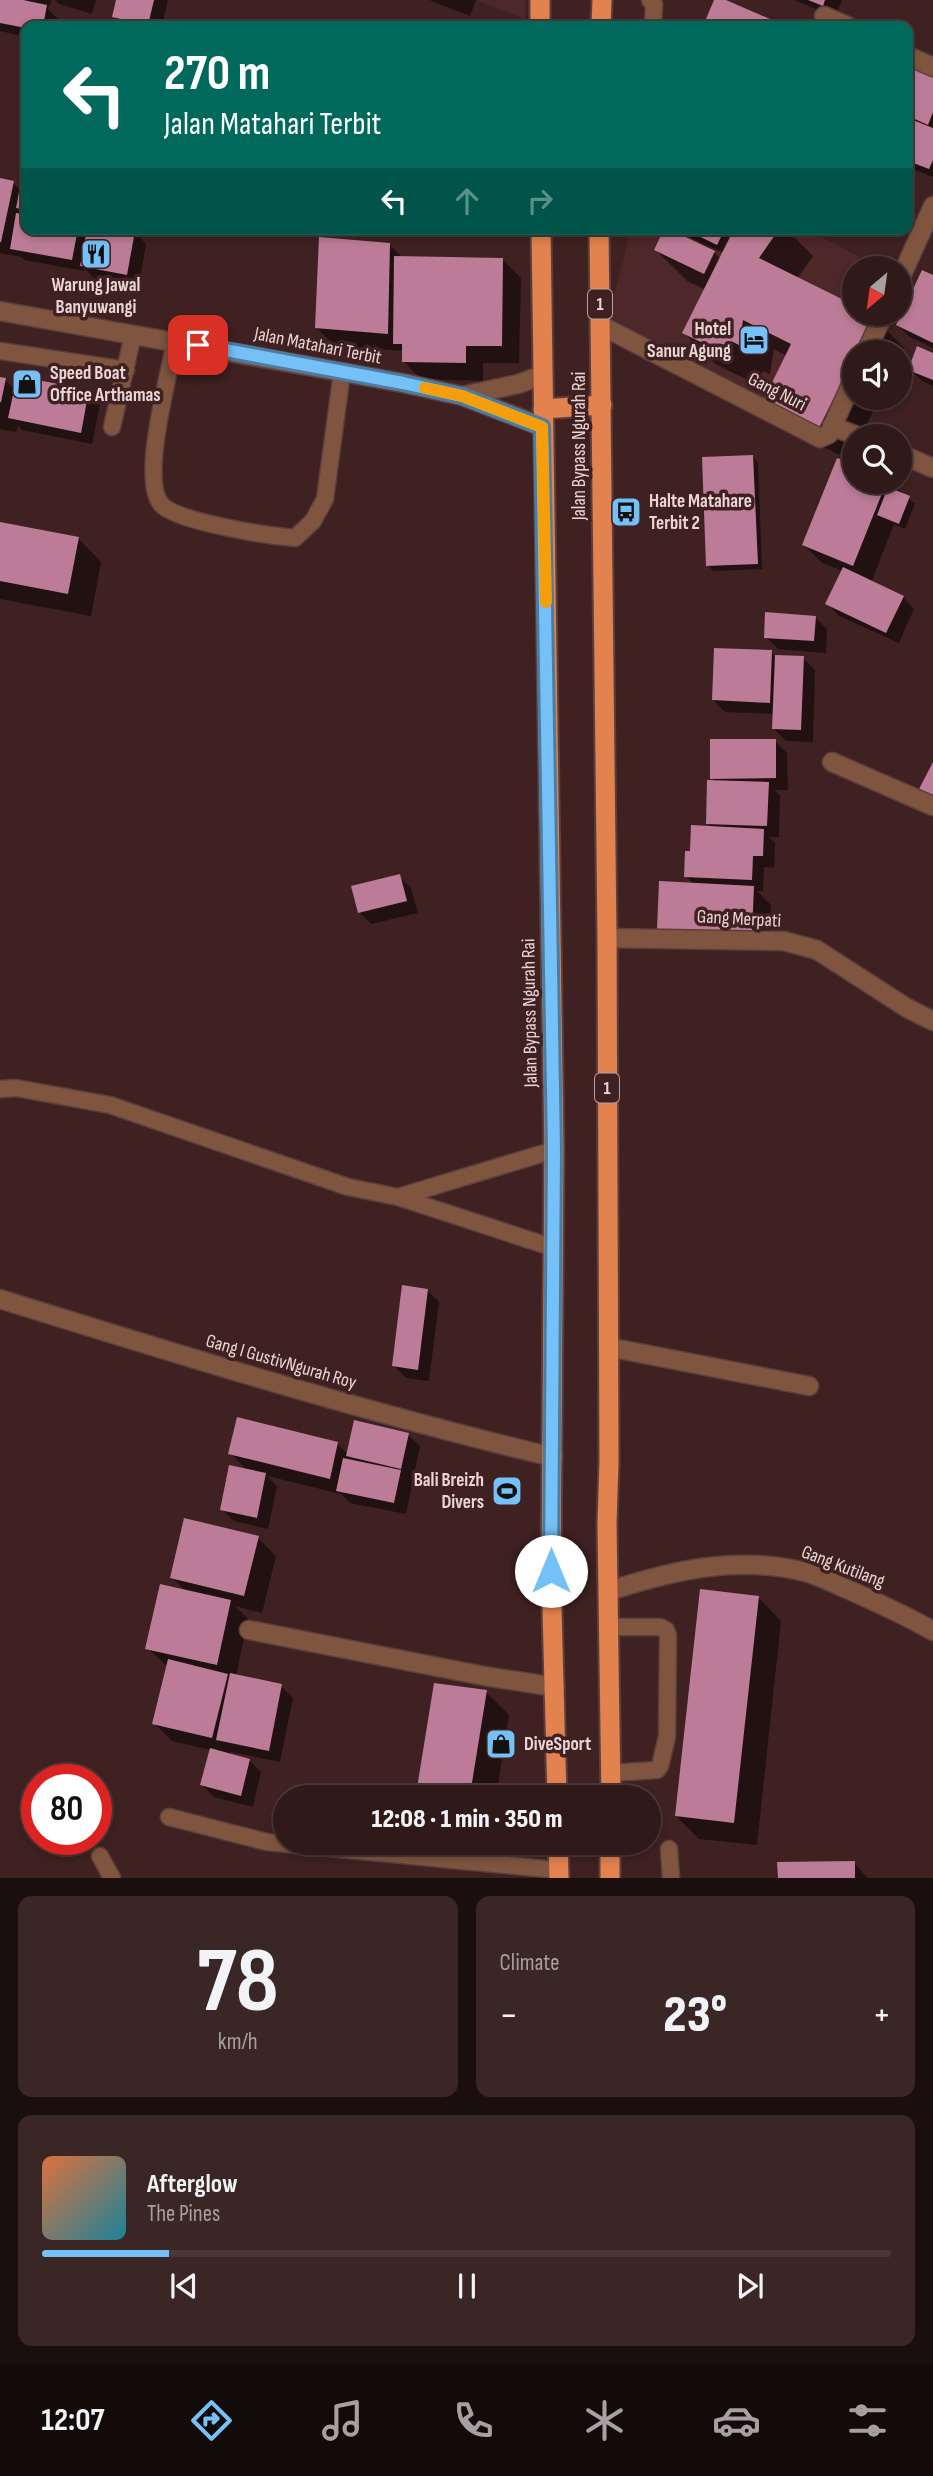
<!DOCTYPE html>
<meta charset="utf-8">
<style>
body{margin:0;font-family:"Sofia Sans Condensed",sans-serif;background:#3b2626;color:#f1f3f6;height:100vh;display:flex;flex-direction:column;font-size:26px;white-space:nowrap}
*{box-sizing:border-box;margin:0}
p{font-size:23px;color:#a7a0a2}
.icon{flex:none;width:38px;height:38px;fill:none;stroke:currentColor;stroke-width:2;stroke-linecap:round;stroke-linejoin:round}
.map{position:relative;height:1878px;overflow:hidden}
.details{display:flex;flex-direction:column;gap:18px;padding:18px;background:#1a0e0e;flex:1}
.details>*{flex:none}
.top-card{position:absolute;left:21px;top:21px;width:892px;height:214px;border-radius:14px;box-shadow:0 4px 10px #0003,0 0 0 2px #4a3838;background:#00695c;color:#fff;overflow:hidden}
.needle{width:46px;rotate:209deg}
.buttons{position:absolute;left:842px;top:256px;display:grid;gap:14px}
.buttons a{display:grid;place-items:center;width:70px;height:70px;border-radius:50%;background:#2f1919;box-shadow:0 4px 10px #0003,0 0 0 2px #4a3838;font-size:35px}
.speed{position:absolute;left:21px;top:1764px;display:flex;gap:14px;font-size:35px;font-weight:700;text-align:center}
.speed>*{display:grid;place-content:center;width:91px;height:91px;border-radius:50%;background:#2f1919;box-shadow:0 4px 10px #0003,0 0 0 2px #4a3838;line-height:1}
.speed .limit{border:10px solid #d22;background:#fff;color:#111}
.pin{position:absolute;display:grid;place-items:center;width:60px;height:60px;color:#fff;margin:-30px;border-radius:14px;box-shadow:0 4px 10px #0006}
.me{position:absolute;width:77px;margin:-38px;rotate:0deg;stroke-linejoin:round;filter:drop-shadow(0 0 5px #0008)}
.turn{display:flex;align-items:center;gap:24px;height:147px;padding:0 28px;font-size:32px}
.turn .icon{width:91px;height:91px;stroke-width:2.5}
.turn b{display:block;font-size:49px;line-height:60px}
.lanes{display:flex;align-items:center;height:66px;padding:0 28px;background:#0003;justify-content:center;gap:35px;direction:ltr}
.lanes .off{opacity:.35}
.big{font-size:52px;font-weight:800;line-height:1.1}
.details .card{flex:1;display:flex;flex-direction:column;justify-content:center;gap:10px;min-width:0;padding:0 24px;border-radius:14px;background:#3b2626}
.details .dial{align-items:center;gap:0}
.dial b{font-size:91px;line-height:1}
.song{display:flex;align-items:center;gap:21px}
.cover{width:84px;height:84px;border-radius:10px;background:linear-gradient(135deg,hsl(20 70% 55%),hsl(190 70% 35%))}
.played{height:7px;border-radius:4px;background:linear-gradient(90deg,#75c0f6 15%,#4a3838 15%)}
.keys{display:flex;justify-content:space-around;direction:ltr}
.heat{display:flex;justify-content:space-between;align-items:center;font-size:38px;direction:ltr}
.details .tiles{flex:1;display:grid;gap:18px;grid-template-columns:1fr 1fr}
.card:last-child{grid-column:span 2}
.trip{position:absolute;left:273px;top:1785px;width:388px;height:70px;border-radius:35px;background:#2f1919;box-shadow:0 4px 10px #0003,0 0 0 2px #4a3838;font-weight:800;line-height:70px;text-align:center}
.tab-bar{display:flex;height:112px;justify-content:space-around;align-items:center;background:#130a0a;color:#a7a0a2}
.tab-bar .icon{width:49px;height:49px}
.tab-bar .active{color:#75c0f6}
.tab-bar b{font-size:32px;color:#f1f3f6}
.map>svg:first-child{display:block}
.built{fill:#4e2728}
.shadow{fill:#0007}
.building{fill:#bc7c98}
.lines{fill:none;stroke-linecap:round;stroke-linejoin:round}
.service-casing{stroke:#5b3e3e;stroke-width:19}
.minor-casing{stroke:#5b3e3e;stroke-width:21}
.trunk-casing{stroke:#5b3e3e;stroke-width:23}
.service{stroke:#7f553f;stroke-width:16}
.minor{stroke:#7f553f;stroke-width:18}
.trunk{stroke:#e2824e;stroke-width:19}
.route-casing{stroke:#4c7da0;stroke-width:18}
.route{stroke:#75c0f6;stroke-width:12}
.slow{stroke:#f59e0b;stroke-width:12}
.labels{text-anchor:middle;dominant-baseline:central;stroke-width:7;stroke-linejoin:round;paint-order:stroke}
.shield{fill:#3f2121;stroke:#b7a09f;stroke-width:2}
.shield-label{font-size:18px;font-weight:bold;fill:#ebd6d5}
.poi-label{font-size:19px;font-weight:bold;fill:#ebd6d5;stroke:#3f2121;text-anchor:start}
.street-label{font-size:19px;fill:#ebd6d5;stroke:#3f2121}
</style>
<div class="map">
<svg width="933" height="1878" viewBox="0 0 933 1878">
<rect width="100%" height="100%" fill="#3f2121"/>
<g class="built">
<path d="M475,0H525V19Z"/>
<path d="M631,229H669L718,252L730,229H806L881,268H854V313H889L870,352H854V385L830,435L606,327Z"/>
</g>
<g class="shadow">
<path d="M0,0H52L48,9L58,19L56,26H26V37L0,31Z"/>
<path d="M55,0H96L92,14L59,4Z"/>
<path d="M118,0H168L162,26H124L114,16Z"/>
<path d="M429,0H476L470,16Z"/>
<path d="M794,0H842L835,17Z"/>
<path d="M908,67L933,77V177L908,167Z"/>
<path d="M25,173L26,229H117L135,232L146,244L139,286L94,278L84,268V271L24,260L21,257L0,253V180L13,183L21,191Z"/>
<path d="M680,229H786L813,256L797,279L854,307V313H867L873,316L904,348L900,358V352H854V397H880L861,436H854V451L850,460L795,433L787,356L774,349L770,374L763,371L756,384L715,364L684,333L706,290L687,281L656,250L714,252L721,260L724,253L685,235Z"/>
<path d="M389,244L403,258L503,260L521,278L519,363H483V381L421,379L403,361V351L334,345L316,327Z"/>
<path d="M933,277V348L910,337L898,325Z"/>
<path d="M933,355V386L922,381L910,369Z"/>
<path d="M0,379L5,380L16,390L88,392L100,404L92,444L22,430L18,425L16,432L0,429Z"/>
<path d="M753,457L758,462L762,569L713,571L708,565Z"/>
<path d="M854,466V481H889L915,504L905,529L894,524L871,583L903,597L914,609L899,643L839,616L828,604L843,571L822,563L804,545Z"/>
<path d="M0,524L78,538L101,562L91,616L0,599Z"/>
<path d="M815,617L827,629L826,653L778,649L766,637Z"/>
<path d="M771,652L776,657L803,658L815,670L813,742L786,741L774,729L775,714L725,712L713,700Z"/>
<path d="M775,741L787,753L788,790H774L780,795L779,837H769L775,843L774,868L764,867L763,891H757L771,905L769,951L677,946L659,928L694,884L686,876L692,853L713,828L708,824L716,782L712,778Z"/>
<path d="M399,876L411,888L418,913L371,924L359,912Z"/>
<path d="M427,1290L439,1302L429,1381L406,1378L394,1366Z"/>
<path d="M408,1435L420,1446L406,1514L350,1503L341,1494L267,1476L277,1486L268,1529L234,1521L222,1509L248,1471L230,1453L337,1444L348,1454Z"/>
<path d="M258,1538L276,1556L262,1613L235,1606L248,1619L236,1676L281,1686L293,1698L280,1762L231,1752L229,1755L249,1760L261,1772L253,1807L214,1797L202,1785L211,1750L172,1741L154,1723L168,1667L147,1648L186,1591L171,1577Z"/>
<path d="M758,1597L781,1621L757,1845L699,1839L676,1816Z"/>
<path d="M486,1692L509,1715L496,1797H429L419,1787Z"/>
<path d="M854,1863L868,1878H779Z"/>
</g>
<g class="building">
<path d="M0,0H23L47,5L43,26H26V28L0,23Z"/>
<path d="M116,0H154L148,25L112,17Z"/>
<path d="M714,0H726L786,26H703Z"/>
<path d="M808,0H825L823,6Z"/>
<path d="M908,65L933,75V112L928,125L908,116Z"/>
<path d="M908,118L933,128V160L929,169L908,161Z"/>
<path d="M23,171H26V210L16,208Z"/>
<path d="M0,178L14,181L1,242H0Z"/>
<path d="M16,213L26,214V229H78L72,260L10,249Z"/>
<path d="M87,229L135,231L127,275L80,266Z"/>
<path d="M664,229H669L715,251L704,274L654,250Z"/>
<path d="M684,229H725L717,245Z"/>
<path d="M734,229H779L759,258L854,305V313L874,315L856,352H854V357L818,430L762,403L791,344L743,320L739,345L731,341L725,354L682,333Z"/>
<path d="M319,237L390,243L388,334L315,328Z"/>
<path d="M394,256L503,258L502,346H466V363L402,362V344H393Z"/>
<path d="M922,270L933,275V343L896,325Z"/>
<path d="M917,346L933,353V380L908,370Z"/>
<path d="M17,376L89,390L81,433L8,418Z"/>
<path d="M0,377L6,378L1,402H0Z"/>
<path d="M753,455L758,564L706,566L702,457Z"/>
<path d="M837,458L854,464V481H887L853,566L802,545Z"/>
<path d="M888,487L910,496L899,524L877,515Z"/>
<path d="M0,522L79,537L68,594L0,581Z"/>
<path d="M843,567L904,596L886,633L825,604Z"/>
<path d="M765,612L816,616L814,641L764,638Z"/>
<path d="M714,648L772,650L770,703L712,700Z"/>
<path d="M775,655L804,656L801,730L772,729Z"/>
<path d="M710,739H776V778L710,779Z"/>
<path d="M933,762V799L918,791Z"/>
<path d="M707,780L769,782L767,826L706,824Z"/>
<path d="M691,825L764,829L763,856H753L752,880L684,877L685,851H690Z"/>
<path d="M400,874L407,901L358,913L351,886Z"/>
<path d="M659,881L754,886L752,934L657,929Z"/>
<path d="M402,1285L428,1289L418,1370L392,1366Z"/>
<path d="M237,1417L338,1442L330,1479L228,1454Z"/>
<path d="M354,1420L409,1433L401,1469L346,1456Z"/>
<path d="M343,1458L401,1470L394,1503L336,1491Z"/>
<path d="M229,1465L266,1473L257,1518L220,1510Z"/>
<path d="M184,1518L259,1536L244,1596L170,1578Z"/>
<path d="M160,1584L231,1600L217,1665L145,1649Z"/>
<path d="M700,1589L759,1596L734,1823L675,1816Z"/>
<path d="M168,1659L228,1674L212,1738L152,1724Z"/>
<path d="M230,1673L282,1684L269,1751L216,1740Z"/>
<path d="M434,1683L487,1690L470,1795L417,1788Z"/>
<path d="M210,1748L250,1759L241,1796L200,1785Z"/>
<path d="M855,1861V1878H778L777,1862Z"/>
</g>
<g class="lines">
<g class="service-casing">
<g id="service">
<path d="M650,0L654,4L653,26"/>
<path d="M175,342C169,375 140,479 161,504C176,522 270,536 295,538L313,521L325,499L342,372"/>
<path d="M0,351L126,370"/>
<path d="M112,427L133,335"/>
<path d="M0,1089L16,1088L110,1105L348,1187L398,1197L554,1248"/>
<path d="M398,1197L554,1150"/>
<path d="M609,1627H660L666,1630L668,1635L667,1737L660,1766L657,1770L611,1773"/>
<path d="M169,1817L267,1842L558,1870"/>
<path d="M669,1849L671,1878"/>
<path d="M100,1856L112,1878"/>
</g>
</g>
<g class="minor-casing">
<g id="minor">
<path d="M824,16L847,26"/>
<path d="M908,56L933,67"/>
<path d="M900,279L933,206"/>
<path d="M0,311L403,383L462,396L543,427"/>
<path d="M600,325L820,438L829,434L854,378"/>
<path d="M866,352L884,313"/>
<path d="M462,396L518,384L543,375"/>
<path d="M832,426L857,436"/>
<path d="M900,454L933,468"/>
<path d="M832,762L933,806"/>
<path d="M607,938L784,941L817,950L907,1008L933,1021"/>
<path d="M0,1299C183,1356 367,1413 553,1457"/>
<path d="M608,1347L809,1386"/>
<path d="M609,1591C674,1570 738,1555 805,1572C817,1575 829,1581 840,1586C872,1600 903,1614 933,1631"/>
<path d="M249,1630L484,1676L555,1687"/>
</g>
</g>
<g class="trunk-casing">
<g id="trunk">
<path d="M540,0V26"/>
<path d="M601,26L602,0"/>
<path d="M541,229L554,1150L551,1571L557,1797"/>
<path d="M599,229L607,938L609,1461L607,1524L611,1797"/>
<path d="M543,409L602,405"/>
<path d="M558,1843L559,1878"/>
<path d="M610,1878V1843"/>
</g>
</g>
<use href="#service" class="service"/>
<use href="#minor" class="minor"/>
<use href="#trunk" class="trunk"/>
</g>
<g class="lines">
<g class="route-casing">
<path id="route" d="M198,345L403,383L462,396L542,427L554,1150L551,1571"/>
</g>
<use href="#route" class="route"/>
<path class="slow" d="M425,388L462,396L542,427L546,602"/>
</g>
<defs>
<g id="restaurant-square" transform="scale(1.575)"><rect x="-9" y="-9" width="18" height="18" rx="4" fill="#75c0f6" stroke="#3f2121"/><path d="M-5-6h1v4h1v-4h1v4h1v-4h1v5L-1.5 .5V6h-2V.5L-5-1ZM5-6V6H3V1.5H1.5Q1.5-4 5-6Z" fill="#111"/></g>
<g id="hotel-square" transform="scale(1.575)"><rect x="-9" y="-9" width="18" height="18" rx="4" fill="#75c0f6" stroke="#3f2121"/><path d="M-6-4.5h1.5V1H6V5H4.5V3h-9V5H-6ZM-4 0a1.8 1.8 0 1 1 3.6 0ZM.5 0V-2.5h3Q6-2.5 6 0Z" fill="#111"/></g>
<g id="shop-square" transform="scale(1.575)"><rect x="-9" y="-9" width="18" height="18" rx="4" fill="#75c0f6" stroke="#3f2121"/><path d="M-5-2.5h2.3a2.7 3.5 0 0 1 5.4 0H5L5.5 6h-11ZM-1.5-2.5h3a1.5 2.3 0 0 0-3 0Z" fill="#111"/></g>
<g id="bus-square" transform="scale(1.575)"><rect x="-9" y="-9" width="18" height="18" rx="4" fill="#75c0f6" stroke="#3f2121"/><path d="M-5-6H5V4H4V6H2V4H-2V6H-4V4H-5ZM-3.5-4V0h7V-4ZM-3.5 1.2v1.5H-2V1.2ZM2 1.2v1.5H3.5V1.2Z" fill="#111"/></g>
<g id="stadium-square" transform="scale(1.575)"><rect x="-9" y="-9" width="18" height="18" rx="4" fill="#75c0f6" stroke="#3f2121"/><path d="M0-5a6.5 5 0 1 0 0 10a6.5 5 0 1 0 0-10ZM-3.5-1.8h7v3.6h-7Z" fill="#111"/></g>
</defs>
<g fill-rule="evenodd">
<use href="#restaurant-square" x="96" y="254"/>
<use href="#hotel-square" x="754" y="340"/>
<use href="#shop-square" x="27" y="384"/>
<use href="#bus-square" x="626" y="512"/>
<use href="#stadium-square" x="507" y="1491"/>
<use href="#shop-square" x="501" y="1744"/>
</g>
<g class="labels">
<g class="shield">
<rect x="588" y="289.5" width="24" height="29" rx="5"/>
<rect x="595" y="1073.5" width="24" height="29" rx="5"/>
</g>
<g class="shield-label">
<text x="600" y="304">1</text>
<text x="607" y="1088">1</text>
</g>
<g class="poi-label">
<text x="96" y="285" text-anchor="middle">Warung Jawal<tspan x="96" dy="22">Banyuwangi</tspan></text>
<text x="731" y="329" text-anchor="end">Hotel<tspan x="731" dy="22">Sanur Agung</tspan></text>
<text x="50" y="373">Speed Boat<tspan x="50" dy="22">Office Arthamas</tspan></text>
<text x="649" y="501">Halte Matahare<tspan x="649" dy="22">Terbit 2</tspan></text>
<text x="484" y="1480" text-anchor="end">Bali Breizh<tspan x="484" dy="22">Divers</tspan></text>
<text x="524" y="1744">DiveSport</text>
</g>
<g class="street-label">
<text transform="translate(318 346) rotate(11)">Jalan Matahari Terbit</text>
<text transform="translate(777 392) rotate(27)">Gang Nuri</text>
<text transform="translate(579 446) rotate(-90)">Jalan Bypass Ngurah Rai</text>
<text transform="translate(739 919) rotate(3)">Gang Merpati</text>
<text transform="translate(530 1013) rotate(-91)">Jalan Bypass Ngurah Rai</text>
<text transform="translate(281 1362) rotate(16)">Gang I GustivNgurah Roy</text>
<text transform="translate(843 1567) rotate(21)">Gang Kutilang</text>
</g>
</g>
</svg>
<div class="buttons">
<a><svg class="needle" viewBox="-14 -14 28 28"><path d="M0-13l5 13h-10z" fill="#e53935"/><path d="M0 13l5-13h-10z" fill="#a7a0a2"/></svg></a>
<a><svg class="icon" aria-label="sound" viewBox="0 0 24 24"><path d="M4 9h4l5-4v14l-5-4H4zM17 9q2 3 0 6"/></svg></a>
<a><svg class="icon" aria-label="search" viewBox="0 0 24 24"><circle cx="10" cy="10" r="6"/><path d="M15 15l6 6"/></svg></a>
</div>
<div class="speed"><div class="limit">80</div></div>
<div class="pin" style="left:198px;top:345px;background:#d93025"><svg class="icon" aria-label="arrive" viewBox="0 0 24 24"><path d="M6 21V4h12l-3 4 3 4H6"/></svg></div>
<svg class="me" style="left:551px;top:1571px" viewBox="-20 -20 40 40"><circle r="19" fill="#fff"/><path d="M0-13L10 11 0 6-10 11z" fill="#75c0f6"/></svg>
<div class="trip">12:08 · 1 min · 350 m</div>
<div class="top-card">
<div class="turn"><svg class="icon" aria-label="left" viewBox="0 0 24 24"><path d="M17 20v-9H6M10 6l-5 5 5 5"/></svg><div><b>270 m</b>Jalan Matahari Terbit</div></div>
<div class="lanes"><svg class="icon" aria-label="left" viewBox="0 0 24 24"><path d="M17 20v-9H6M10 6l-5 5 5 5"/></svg><svg class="icon off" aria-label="ahead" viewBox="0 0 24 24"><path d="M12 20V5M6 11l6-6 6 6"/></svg><svg class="icon off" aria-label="right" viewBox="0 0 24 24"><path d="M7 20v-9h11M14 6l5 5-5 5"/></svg></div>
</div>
</div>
<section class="details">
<div class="tiles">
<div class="card dial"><b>78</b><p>km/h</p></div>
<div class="card"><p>Climate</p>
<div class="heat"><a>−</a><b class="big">23°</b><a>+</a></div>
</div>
<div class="card">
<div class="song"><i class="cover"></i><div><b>Afterglow</b><p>The Pines</p></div></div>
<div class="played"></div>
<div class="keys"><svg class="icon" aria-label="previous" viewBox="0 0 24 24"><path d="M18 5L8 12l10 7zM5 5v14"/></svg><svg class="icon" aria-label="pause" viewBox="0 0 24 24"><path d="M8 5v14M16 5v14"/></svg><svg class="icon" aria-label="next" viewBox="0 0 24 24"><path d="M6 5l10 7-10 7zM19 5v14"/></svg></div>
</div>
</div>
</section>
<nav class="tab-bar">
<b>12:07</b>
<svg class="icon active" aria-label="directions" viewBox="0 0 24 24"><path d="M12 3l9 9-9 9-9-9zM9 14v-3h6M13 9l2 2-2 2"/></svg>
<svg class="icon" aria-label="music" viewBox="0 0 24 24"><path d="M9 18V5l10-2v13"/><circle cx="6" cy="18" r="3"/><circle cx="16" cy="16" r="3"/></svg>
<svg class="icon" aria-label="phone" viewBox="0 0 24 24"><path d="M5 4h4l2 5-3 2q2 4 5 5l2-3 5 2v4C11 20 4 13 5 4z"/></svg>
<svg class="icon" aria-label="climate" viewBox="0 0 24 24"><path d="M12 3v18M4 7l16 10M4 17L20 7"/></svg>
<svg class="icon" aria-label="car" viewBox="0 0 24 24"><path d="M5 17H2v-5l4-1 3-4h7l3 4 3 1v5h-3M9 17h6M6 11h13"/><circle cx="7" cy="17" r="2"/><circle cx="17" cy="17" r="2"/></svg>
<svg class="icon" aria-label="filters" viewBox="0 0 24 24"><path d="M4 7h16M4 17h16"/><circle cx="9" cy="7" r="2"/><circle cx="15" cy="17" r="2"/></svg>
</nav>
